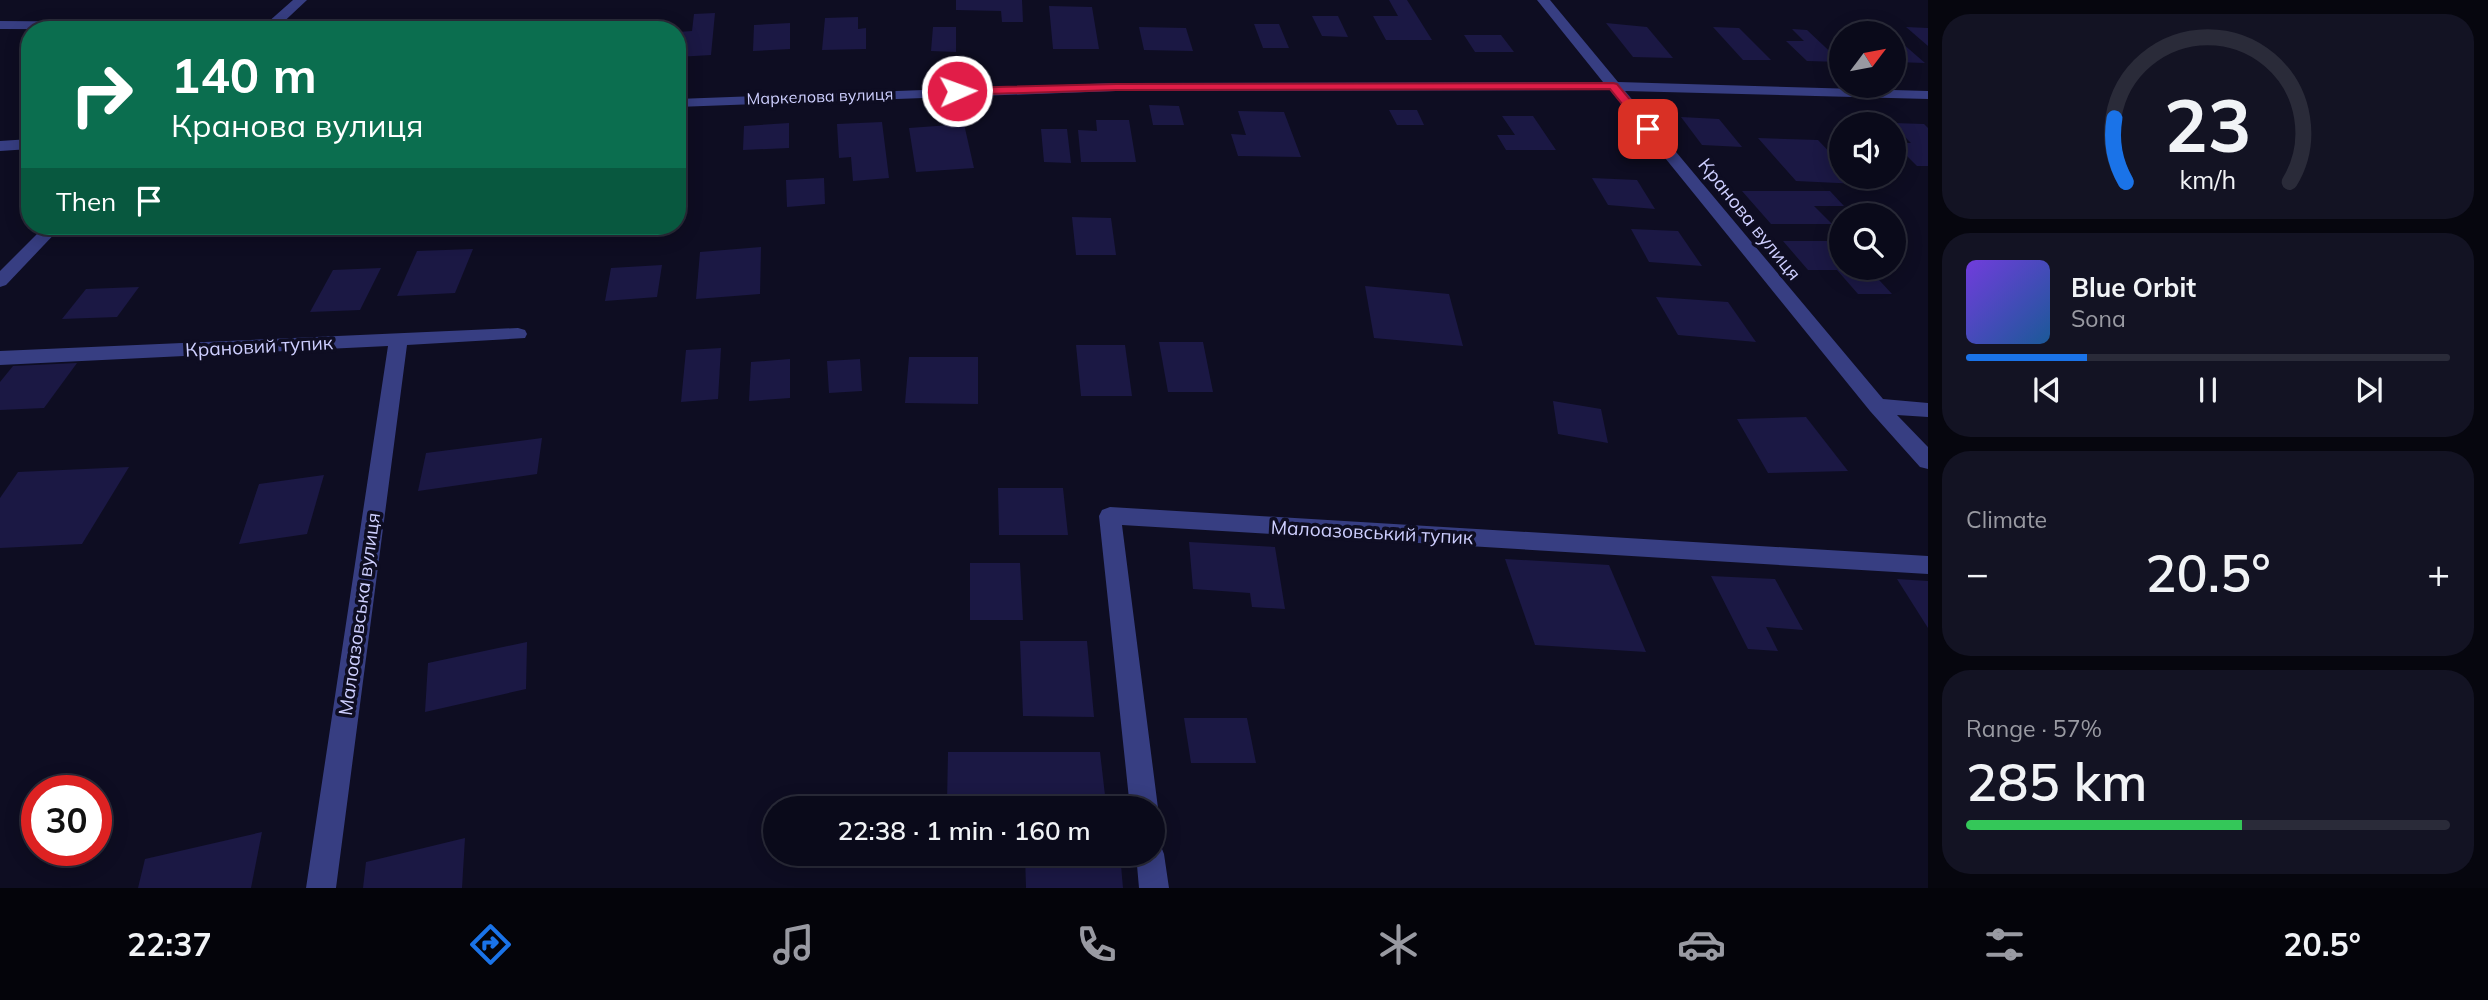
<!DOCTYPE html>
<meta charset="utf-8">
<style>
body{margin:0;font-family:Mulish,sans-serif;background:#131323;color:#f1f3f6;height:100vh;display:flex;flex-direction:column;font-size:26px;white-space:nowrap}
*{box-sizing:border-box;margin:0}
p{font-size:23px;color:#999aa2}
.icon{flex:none;width:38px;height:38px;fill:none;stroke:currentColor;stroke-width:2;stroke-linecap:round;stroke-linejoin:round}
.map{position:relative;flex:1;overflow:hidden}
.details{display:flex;flex-direction:column;gap:14px;padding:14px;background:#06060e;width:560px}
.details>*{flex:none}
.banner{position:absolute;left:21px;top:21px;width:665px;height:214px;border-radius:28px;box-shadow:0 4px 18px #0003,0 0 0 2px #2a2b39;background:#0b6e4f;color:#fff;overflow:hidden}
.needle{width:46px;rotate:58deg}
.controls{position:absolute;left:1829px;top:21px;display:grid;gap:14px}
.controls a{display:grid;place-items:center;width:77px;height:77px;border-radius:50%;background:#0a0a1a;box-shadow:0 4px 18px #0003,0 0 0 2px #2a2b39;font-size:35px}
.speed{position:absolute;left:21px;top:775px;display:flex;gap:14px;font-size:35px;font-weight:700;text-align:center}
.speed>*{display:grid;place-content:center;width:91px;height:91px;border-radius:50%;background:#0a0a1a;box-shadow:0 4px 18px #0003,0 0 0 2px #2a2b39;line-height:1}
.speed .limit{border:10px solid #d22;background:#fff;color:#111}
.pin{position:absolute;display:grid;place-items:center;width:60px;height:60px;color:#fff;margin:-30px;border-radius:14px;box-shadow:0 4px 10px #0006}
.me{position:absolute;width:77px;margin:-38px;rotate:88deg;stroke-linejoin:round;filter:drop-shadow(0 0 5px #0008)}
.turn{display:flex;align-items:center;gap:24px;height:147px;padding:0 35px;font-size:32px}
.turn .icon{width:91px;height:91px;stroke-width:2.5}
.turn b{display:block;font-size:49px;line-height:60px}
.then{display:flex;align-items:center;height:66px;padding:0 35px;background:#0003;gap:14px;font-size:26px}
.big{font-size:52px;font-weight:600;line-height:1.1}
.details .tile{flex:1;display:flex;flex-direction:column;justify-content:center;gap:10px;min-width:0;padding:0 24px;border-radius:28px;background:#131323}
.details .dial{align-items:center;gap:0}
.dial svg{height:182px;overflow:visible;fill:none;stroke:#2a2b39;stroke-width:7;stroke-linecap:round;text-anchor:middle}
.dial text{fill:#f1f3f6;stroke:none}
.song{display:flex;align-items:center;gap:21px}
.cover{width:84px;height:84px;border-radius:10px;background:linear-gradient(135deg,hsl(260 70% 55%),hsl(210 70% 35%))}
.played{height:7px;border-radius:4px;background:linear-gradient(90deg,#1a73e8 25%,#2a2b39 25%)}
.keys{display:flex;justify-content:space-around;direction:ltr}
.heat{display:flex;justify-content:space-between;align-items:center;font-size:38px;direction:ltr}
.charge{height:10px;border-radius:5px;background:linear-gradient(90deg,#34c759 57%,#2a2b39 0)}
.trip{position:absolute;left:763px;top:796px;width:402px;height:70px;border-radius:35px;background:#0a0a1a;box-shadow:0 4px 18px #0003,0 0 0 2px #2a2b39;font-weight:600;line-height:70px;text-align:center}
.dock{display:flex;height:112px;justify-content:space-around;align-items:center;background:#04040a;color:#999aa2}
.dock .icon{width:49px;height:49px}
.dock .on{color:#1a73e8}
.dock b{font-size:32px;color:#f1f3f6}
main{display:flex;flex:1;min-height:0}
.map>svg:first-child{display:block}
.building{fill:#1b1844}
.lines{fill:none;stroke-linecap:round;stroke-linejoin:round}
.minor{fill:#373e82;fill-rule:evenodd}
.route{fill:#e11d48;stroke:#92132f;stroke-width:2}
.labels{text-anchor:middle;dominant-baseline:central;stroke-width:7;stroke-linejoin:round;paint-order:stroke}
.far-street-label{font-size:16px;fill:#cecfff;stroke:#0e0d22}
.street-label{font-size:19px;fill:#cecfff;stroke:#0e0d22}
</style>
<main>
<div class="map">
<svg width="1928" height="888" viewBox="0 0 1928 888">
<rect width="100%" height="100%" fill="#0e0d22"/>
<g class="building">
<path d="M956,0H1022L1023,22H1002L1001,11L956,10Z"/>
<path d="M1389,0H1407L1432,40H1386L1373,16H1398Z"/>
<path d="M1049,6L1092,7L1099,49H1053Z"/>
<path d="M715,13L711,55L677,57L678,32L692,31L694,14Z"/>
<path d="M1312,16H1338L1348,37L1322,36Z"/>
<path d="M858,17V29L866,28V49L822,50L825,18Z"/>
<path d="M452,23L448,30H414L416,24Z"/>
<path d="M790,23V49L753,51L754,25Z"/>
<path d="M1606,23L1647,27L1673,58L1633,57Z"/>
<path d="M1254,24H1279L1289,48H1263Z"/>
<path d="M933,27H956V52L931,51Z"/>
<path d="M1139,27L1186,28L1193,51L1144,50Z"/>
<path d="M1713,27L1739,28L1771,60H1743Z"/>
<path d="M1906,27L1928,28V46Z"/>
<path d="M1792,29L1807,30L1841,62L1807,61L1786,41H1804Z"/>
<path d="M1464,35H1501L1514,52H1475Z"/>
<path d="M1894,43H1902L1925,63L1894,62Z"/>
<path d="M1149,105L1179,106L1184,125H1153Z"/>
<path d="M1389,110H1417L1424,125H1397Z"/>
<path d="M1238,111L1284,112L1301,157L1238,156L1231,134L1246,135Z"/>
<path d="M1502,116H1533L1556,150H1506L1497,135H1515Z"/>
<path d="M1681,117L1719,119L1742,147L1702,145Z"/>
<path d="M1096,120H1129L1136,162H1081L1078,130L1097,131Z"/>
<path d="M882,122L889,178L853,181L851,157L839,158L837,124Z"/>
<path d="M789,123V148L743,150L744,126Z"/>
<path d="M1894,123L1924,124L1928,128V166H1917L1894,143H1911L1894,126Z"/>
<path d="M964,124L974,168L916,172L909,128Z"/>
<path d="M1041,129H1067L1071,163L1044,162Z"/>
<path d="M1758,138L1818,140L1841,164V177H1853L1859,184L1796,181Z"/>
<path d="M824,178L825,204L787,207L786,180Z"/>
<path d="M1592,178L1637,180L1655,209L1608,205Z"/>
<path d="M1742,191H1830L1844,206H1814L1832,224H1771Z"/>
<path d="M1072,217L1111,218L1116,255H1076Z"/>
<path d="M1631,229L1678,231L1702,266L1649,262Z"/>
<path d="M1783,241H1841V268H1868L1892,294H1858L1837,270H1808Z"/>
<path d="M761,247L760,294L696,299L700,252Z"/>
<path d="M473,249L455,293L397,296L417,251Z"/>
<path d="M662,265L657,297L605,301L611,268Z"/>
<path d="M381,268L360,310L310,312L333,270Z"/>
<path d="M1365,286L1449,294L1463,346L1374,338Z"/>
<path d="M139,287L117,317L62,319L86,289Z"/>
<path d="M1656,297L1728,302L1756,342L1678,335Z"/>
<path d="M1159,342H1203L1213,392H1168Z"/>
<path d="M1076,345H1125L1132,396H1081Z"/>
<path d="M721,348L718,399L681,402L686,350Z"/>
<path d="M909,357H978V404L905,403Z"/>
<path d="M790,359V398L749,401L751,362Z"/>
<path d="M860,359L862,391L829,393L827,361Z"/>
<path d="M77,363L44,408L0,410V382L13,366Z"/>
<path d="M1553,401L1601,409L1608,443L1558,434Z"/>
<path d="M1806,417L1848,471L1768,473L1737,419Z"/>
<path d="M542,438L537,474L418,491L426,453Z"/>
<path d="M129,467L82,544L0,548V498L18,472Z"/>
<path d="M324,475L307,534L239,544L259,484Z"/>
<path d="M998,488H1063L1068,535H999Z"/>
<path d="M1189,542L1275,547L1285,609L1252,607L1250,593L1193,589Z"/>
<path d="M1505,559L1609,565L1646,652L1535,645Z"/>
<path d="M970,563H1020L1023,620H970Z"/>
<path d="M1711,576L1775,579L1803,630L1766,627L1778,651L1748,649Z"/>
<path d="M1897,579L1928,581V628Z"/>
<path d="M1020,641H1087L1094,717L1023,716Z"/>
<path d="M527,642L526,689L425,712L428,663Z"/>
<path d="M1184,718H1247L1256,763H1191Z"/>
<path d="M948,752H1100L1106,804H947Z"/>
<path d="M262,832L251,888H138L145,859Z"/>
<path d="M465,838L462,888H363L366,862Z"/>
<path d="M1025,854H1120L1123,888H1026Z"/>
</g>
<g class="lines">
<g class="minor">
<path d="M293,0H307L275,30L0,29V21L267,23Z"/>
<path d="M1537,0H1550L1618,82L1928,91V99L1625,91L1883,399L1928,403V417L1897,415L1928,447V469L1920,467L1870,411L1610,90L1116,91L677,107V99L1116,83L1603,82Z"/>
<path d="M30,139V149L0,151V141Z"/>
<path d="M45,226H62L6,285L0,287V271Z"/>
<path d="M518,328L525,330L527,334L525,338L407,345L336,888H306L388,346L0,365V351Z"/>
<path d="M1110,507L1928,556V574L1122,525L1158,808L1153,818V808H1130L1099,516L1102,510Z"/>
<path d="M1153,841L1160,844L1164,854L1169,888H1139L1136,854H1153Z"/>
</g>
</g>
<path class="route" d="M1613,83L1617,84L1652,126V131H1644L1610,89L1116,90L957,95L952,91L957,88L1116,84Z"/>
<g class="labels">
<g class="far-street-label">
<text transform="translate(820 96) rotate(-2)">Маркелова вулиця</text>
</g>
<g class="street-label">
<text transform="translate(1750 219) rotate(51)">Кранова вулиця</text>
<text transform="translate(259 346) rotate(-3)">Крановий тупик</text>
<text transform="translate(1372 532) rotate(3)">Малоазовський тупик</text>
<text transform="translate(359 614) rotate(-82)">Малоазовська вулиця</text>
</g>
</g>
</svg>
<div class="controls">
<a><svg class="needle" viewBox="-14 -14 28 28"><path d="M0-13l5 13h-10z" fill="#e53935"/><path d="M0 13l5-13h-10z" fill="#999aa2"/></svg></a>
<a><svg class="icon" aria-label="sound" viewBox="0 0 24 24"><path d="M4 9h4l5-4v14l-5-4H4zM17 9q2 3 0 6"/></svg></a>
<a><svg class="icon" aria-label="search" viewBox="0 0 24 24"><circle cx="10" cy="10" r="6"/><path d="M15 15l6 6"/></svg></a>
</div>
<div class="speed"><div class="limit">30</div></div>
<div class="pin" style="left:1648px;top:129px;background:#d93025"><svg class="icon" aria-label="arrive" viewBox="0 0 24 24"><path d="M6 21V4h12l-3 4 3 4H6"/></svg></div>
<svg class="me" style="left:957px;top:91px" viewBox="-20 -20 40 40"><circle r="17" fill="#e11d48" stroke="#fff" stroke-width="3"/><path d="M0-11L8 9 0 5-8 9z" fill="#fff"/></svg>
<div class="trip">22:38 · 1 min · 160 m</div>
<div class="banner">
<div class="turn"><svg class="icon" aria-label="right" viewBox="0 0 24 24"><path d="M7 20v-9h11M14 6l5 5-5 5"/></svg><div><b>140 m</b>Кранова вулиця</div></div>
<div class="then">Then<svg class="icon" aria-label="arrive" viewBox="0 0 24 24"><path d="M6 21V4h12l-3 4 3 4H6"/></svg></div>
</div>
</div>
<section class="details">
<div class="tile dial"><svg viewBox="0 0 100 80">
<path d="M14 69A42 42 0 1 1 86 69"/>
<path d="M14 69A42 42 0 0 1 9 41" stroke="#1a73e8"/>
<text x="50" y="56" font-size="32" font-weight="700">23</text>
<text x="50" y="72" font-size="11">km/h</text>
</svg></div>
<div class="tile">
<div class="song"><i class="cover"></i><div><b>Blue Orbit</b><p>Sona</p></div></div>
<div class="played"></div>
<div class="keys"><svg class="icon" aria-label="previous" viewBox="0 0 24 24"><path d="M18 5L8 12l10 7zM5 5v14"/></svg><svg class="icon" aria-label="pause" viewBox="0 0 24 24"><path d="M8 5v14M16 5v14"/></svg><svg class="icon" aria-label="next" viewBox="0 0 24 24"><path d="M6 5l10 7-10 7zM19 5v14"/></svg></div>
</div>
<div class="tile"><p>Climate</p>
<div class="heat"><a>−</a><b class="big">20.5°</b><a>+</a></div>
</div>
<div class="tile"><p>Range · 57%</p><b class="big">285 km</b><div class="charge"></div></div>
</section>
</main>
<nav class="dock">
<b>22:37</b>
<svg class="icon on" aria-label="directions" viewBox="0 0 24 24"><path d="M12 3l9 9-9 9-9-9zM9 14v-3h6M13 9l2 2-2 2"/></svg>
<svg class="icon" aria-label="music" viewBox="0 0 24 24"><path d="M9 18V5l10-2v13"/><circle cx="6" cy="18" r="3"/><circle cx="16" cy="16" r="3"/></svg>
<svg class="icon" aria-label="phone" viewBox="0 0 24 24"><path d="M5 4h4l2 5-3 2q2 4 5 5l2-3 5 2v4C11 20 4 13 5 4z"/></svg>
<svg class="icon" aria-label="climate" viewBox="0 0 24 24"><path d="M12 3v18M4 7l16 10M4 17L20 7"/></svg>
<svg class="icon" aria-label="car" viewBox="0 0 24 24"><path d="M5 17H2v-5l4-1 3-4h7l3 4 3 1v5h-3M9 17h6M6 11h13"/><circle cx="7" cy="17" r="2"/><circle cx="17" cy="17" r="2"/></svg>
<svg class="icon" aria-label="filters" viewBox="0 0 24 24"><path d="M4 7h16M4 17h16"/><circle cx="9" cy="7" r="2"/><circle cx="15" cy="17" r="2"/></svg>
<b>20.5°</b>
</nav>
